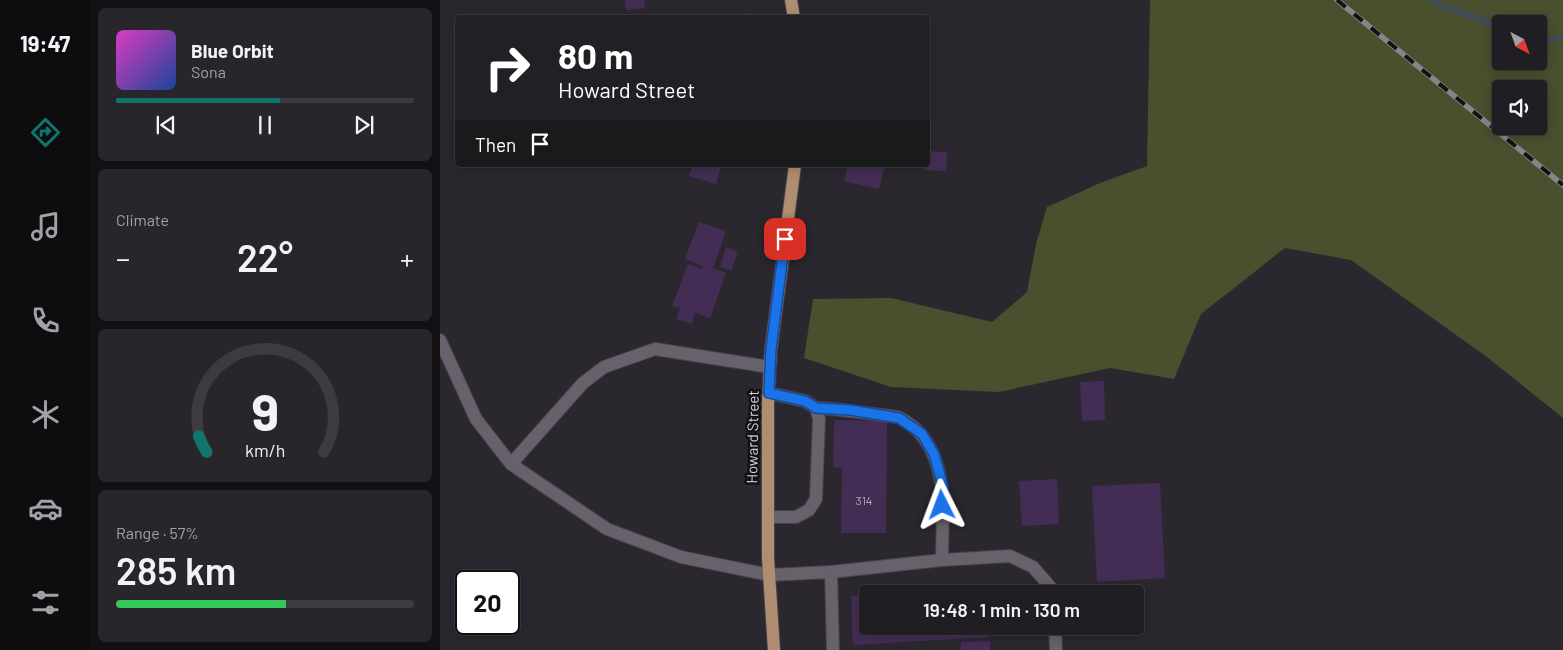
<!DOCTYPE html>
<meta charset="utf-8">
<style>
body{margin:0;font-family:Barlow,sans-serif;background:#28262b;color:#f1f3f6;height:100vh;display:flex;flex-direction:column;font-size:19px;white-space:nowrap}
*{box-sizing:border-box;margin:0}
p{font-size:16px;color:#a2a2a6}
.icon{flex:none;width:28px;height:28px;fill:none;stroke:currentColor;stroke-width:2;stroke-linecap:round;stroke-linejoin:round}
.map{position:relative;flex:1;overflow:hidden}
.sheet{display:flex;flex-direction:column;gap:8px;padding:8px;background:#121013;width:350px}
.sheet>*{flex:none}
.top-card{position:absolute;left:15px;top:15px;width:475px;height:152px;border-radius:5px;box-shadow:0 2px 12px #0003,0 0 0 1px #3d3b41;background:#202124;color:#fff;overflow:hidden}
.needle{width:32px;rotate:139deg}
.buttons{position:absolute;left:1052px;top:15px;display:grid;gap:10px}
.buttons a{display:grid;place-items:center;width:55px;height:55px;border-radius:5px;background:#201d23;box-shadow:0 2px 12px #0003,0 0 0 1px #3d3b41;font-size:25px}
.speed{position:absolute;left:15px;top:570px;display:flex;gap:10px;font-size:25px;font-weight:700;text-align:center}
.speed>*{display:grid;place-content:center;width:65px;height:65px;border-radius:50%;background:#201d23;box-shadow:0 2px 12px #0003,0 0 0 1px #3d3b41;line-height:1}
.speed .limit{border:2px solid #111;border-radius:8px;background:#fff;color:#111}
.pin{position:absolute;display:grid;place-items:center;width:42px;height:42px;color:#fff;margin:-21px;border-radius:10px;box-shadow:0 2px 8px #0006}
.me{position:absolute;width:55px;margin:-28px;rotate:357deg;stroke-linejoin:round;filter:drop-shadow(0 0 4px #0008)}
.turn{display:flex;align-items:center;gap:18px;height:105px;padding:0 20px;font-size:22px}
.turn .icon{width:65px;height:65px;stroke-width:2.5}
.turn b{display:block;font-size:35px;line-height:42px}
.then{display:flex;align-items:center;height:48px;padding:0 20px;background:#0003;gap:10px;font-size:19px}
.big{font-size:38px;font-weight:600;line-height:1.1}
.sheet .card{flex:1;display:flex;flex-direction:column;justify-content:center;gap:8px;min-width:0;padding:0 18px;border-radius:8px;background:#28262b}
.sheet .dial{align-items:center;gap:0}
.dial svg{height:130px;overflow:visible;fill:none;stroke:#3d3b41;stroke-width:7;stroke-linecap:round;text-anchor:middle}
.dial text{fill:#f1f3f6;stroke:none}
.song{display:flex;align-items:center;gap:15px}
.cover{width:60px;height:60px;border-radius:8px;background:linear-gradient(135deg,hsl(310 70% 55%),hsl(220 70% 35%))}
.played{height:5px;border-radius:2px;background:linear-gradient(90deg,#0f766e 55%,#3d3b41 55%)}
.keys{display:flex;justify-content:space-around;direction:ltr}
.heat{display:flex;justify-content:space-between;align-items:center;font-size:28px;direction:ltr}
.charge{height:8px;border-radius:4px;background:linear-gradient(90deg,#34c759 57%,#3d3b41 0)}
.trip{position:absolute;left:419px;top:585px;width:285px;height:50px;border-radius:5px;background:#201d23;box-shadow:0 2px 12px #0003,0 0 0 1px #3d3b41;font-weight:600;line-height:50px;text-align:center}
main{display:flex;flex:1;min-height:0}
.menu{display:flex;flex-direction:column;width:90px;justify-content:space-around;align-items:center;background:#0d0c0e;color:#a2a2a6}
.menu .icon{width:35px;height:35px}
.menu .selected{color:#0f766e}
.menu b{font-size:22px;color:#f1f3f6}
.map>svg:first-child{display:block}
.green{fill:#4a4f2d;fill-rule:evenodd}
.lines{fill:none;stroke-linecap:round;stroke-linejoin:round}
.stream{stroke:#404b58;stroke-width:6}
.building{fill:#442d55}
.minor-casing{stroke:#47434a;stroke-width:14}
.major-casing{stroke:#47434a;stroke-width:14}
.minor{stroke:#66616b;stroke-width:12}
.major{stroke:#af8d70;stroke-width:12}
.rail-casing{stroke:#88848b;stroke-width:5.5}
.rail{stroke:#131114;stroke-width:4;stroke-dasharray:11;stroke-linecap:butt}
.route-casing{stroke:#114b97;stroke-width:12}
.route{stroke:#1a73e8;stroke-width:9}
.labels{text-anchor:middle;dominant-baseline:central;stroke-width:5;stroke-linejoin:round;paint-order:stroke}
.number-label{font-size:12px;fill:#b2aab9}
.street-label{font-size:15px;fill:#d7d4da;stroke:#131114}
</style>
<main>
<nav class="menu">
<b>19:47</b>
<svg class="icon selected" aria-label="directions" viewBox="0 0 24 24"><path d="M12 3l9 9-9 9-9-9zM9 14v-3h6M13 9l2 2-2 2"/></svg>
<svg class="icon" aria-label="music" viewBox="0 0 24 24"><path d="M9 18V5l10-2v13"/><circle cx="6" cy="18" r="3"/><circle cx="16" cy="16" r="3"/></svg>
<svg class="icon" aria-label="phone" viewBox="0 0 24 24"><path d="M5 4h4l2 5-3 2q2 4 5 5l2-3 5 2v4C11 20 4 13 5 4z"/></svg>
<svg class="icon" aria-label="climate" viewBox="0 0 24 24"><path d="M12 3v18M4 7l16 10M4 17L20 7"/></svg>
<svg class="icon" aria-label="car" viewBox="0 0 24 24"><path d="M5 17H2v-5l4-1 3-4h7l3 4 3 1v5h-3M9 17h6M6 11h13"/><circle cx="7" cy="17" r="2"/><circle cx="17" cy="17" r="2"/></svg>
<svg class="icon" aria-label="filters" viewBox="0 0 24 24"><path d="M4 7h16M4 17h16"/><circle cx="9" cy="7" r="2"/><circle cx="15" cy="17" r="2"/></svg>
</nav>
<section class="sheet">
<div class="card">
<div class="song"><i class="cover"></i><div><b>Blue Orbit</b><p>Sona</p></div></div>
<div class="played"></div>
<div class="keys"><svg class="icon" aria-label="previous" viewBox="0 0 24 24"><path d="M18 5L8 12l10 7zM5 5v14"/></svg><svg class="icon" aria-label="pause" viewBox="0 0 24 24"><path d="M8 5v14M16 5v14"/></svg><svg class="icon" aria-label="next" viewBox="0 0 24 24"><path d="M6 5l10 7-10 7zM19 5v14"/></svg></div>
</div>
<div class="card"><p>Climate</p>
<div class="heat"><a>−</a><b class="big">22°</b><a>+</a></div>
</div>
<div class="card dial"><svg viewBox="0 0 100 80">
<path d="M14 69A42 42 0 1 1 86 69"/>
<path d="M14 69A42 42 0 0 1 9 59" stroke="#0f766e"/>
<text x="50" y="56" font-size="32" font-weight="700">9</text>
<text x="50" y="72" font-size="11">km/h</text>
</svg></div>
<div class="card"><p>Range · 57%</p><b class="big">285 km</b><div class="charge"></div></div>
</section>
<div class="map">
<svg width="1123" height="650" viewBox="0 0 1123 650">
<rect width="100%" height="100%" fill="#2b272f"/>
<path class="green" d="M710,0H1123V418L1047,357L911,260L845,248L761,314L734,379L670,368L559,392L451,387L364,358L373,299L451,298L552,322L587,292L596,244L607,207L660,183L707,166ZM1061,24H1099V61H1061ZM1061,89H1099V126H1061Z"/>
<g class="lines">
<g class="stream">
<path d="M993,0V2L1061,27"/>
<path d="M1099,39L1123,38"/>
</g>
</g>
<g class="building">
<path d="M185,0H204L205,8L186,10Z"/>
<path d="M311,13L312,18H281V16Z"/>
<path d="M488,151L507,152L506,171L484,170L485,165H488Z"/>
<path d="M253,165H281L276,184L249,176Z"/>
<path d="M408,165H445L439,189L404,181Z"/>
<path d="M259,222L286,231L273,268L286,273L270,318L255,313L252,324L236,319L240,308L232,306L248,264L262,269L263,266L245,259Z"/>
<path d="M286,247L298,252L291,271L280,267Z"/>
<path d="M664,381L665,420L642,421L640,382Z"/>
<path d="M394,420L447,421L446,533H401L402,468L393,467Z"/>
<path d="M617,479L619,524L582,526L579,481Z"/>
<path d="M720,483L725,578L657,582L652,486Z"/>
<path d="M546,589V594H486V592Z"/>
<path d="M411,596H428V626H548L549,637L413,645Z"/>
<path d="M550,641V650H521V642Z"/>
</g>
<g class="lines">
<g class="minor-casing">
<g id="minor">
<path d="M0,340L36,419L71,464L167,529L241,557L329,575L391,572L393,650"/>
<path d="M376,408C398,409 420,412 441,415C447,416 455,416 460,418C512,445 502,512 502,560"/>
<path d="M71,464L143,383L164,367L215,349L330,367"/>
<path d="M328,517H356L369,510L376,499L379,419L376,408L365,401L329,393"/>
<path d="M391,572L502,560L570,556L593,567L612,589V594"/>
<path d="M615,626L616,650"/>
</g>
</g>
<g class="major-casing">
<g id="major">
<path d="M351,0L354,18"/>
<path d="M334,650L328,558V404L331,349L355,165"/>
</g>
</g>
<use href="#minor" class="minor"/>
<use href="#major" class="major"/>
<g class="rail-casing">
<path id="rail" d="M897,0L1123,185"/>
</g>
<use href="#rail" class="rail"/>
</g>
<g class="lines">
<g class="route-casing">
<path id="route" d="M345,239L331,349L329,393L365,401L376,408L410,410L459,418L482,434L494,454L503,486L502,505"/>
</g>
<use href="#route" class="route"/>
</g>
<g class="labels">
<g class="number-label">
<text x="424" y="500">314</text>
</g>
<g class="street-label">
<text transform="translate(312 437) rotate(-89)">Howard Street</text>
</g>
</g>
</svg>
<div class="buttons">
<a><svg class="needle" viewBox="-14 -14 28 28"><path d="M0-13l5 13h-10z" fill="#e53935"/><path d="M0 13l5-13h-10z" fill="#a2a2a6"/></svg></a>
<a><svg class="icon" aria-label="sound" viewBox="0 0 24 24"><path d="M4 9h4l5-4v14l-5-4H4zM17 9q2 3 0 6"/></svg></a>
</div>
<div class="speed"><div class="limit">20</div></div>
<div class="pin" style="left:345px;top:239px;background:#d93025"><svg class="icon" aria-label="arrive" viewBox="0 0 24 24"><path d="M6 21V4h12l-3 4 3 4H6"/></svg></div>
<svg class="me" style="left:502px;top:505px" viewBox="-20 -20 40 40"><path d="M0-17L14 15 0 8-14 15z" fill="#1a73e8" stroke="#fff" stroke-width="4"/></svg>
<div class="trip">19:48 · 1 min · 130 m</div>
<div class="top-card">
<div class="turn"><svg class="icon" aria-label="right" viewBox="0 0 24 24"><path d="M7 20v-9h11M14 6l5 5-5 5"/></svg><div><b>80 m</b>Howard Street</div></div>
<div class="then">Then<svg class="icon" aria-label="arrive" viewBox="0 0 24 24"><path d="M6 21V4h12l-3 4 3 4H6"/></svg></div>
</div>
</div>
</main>
